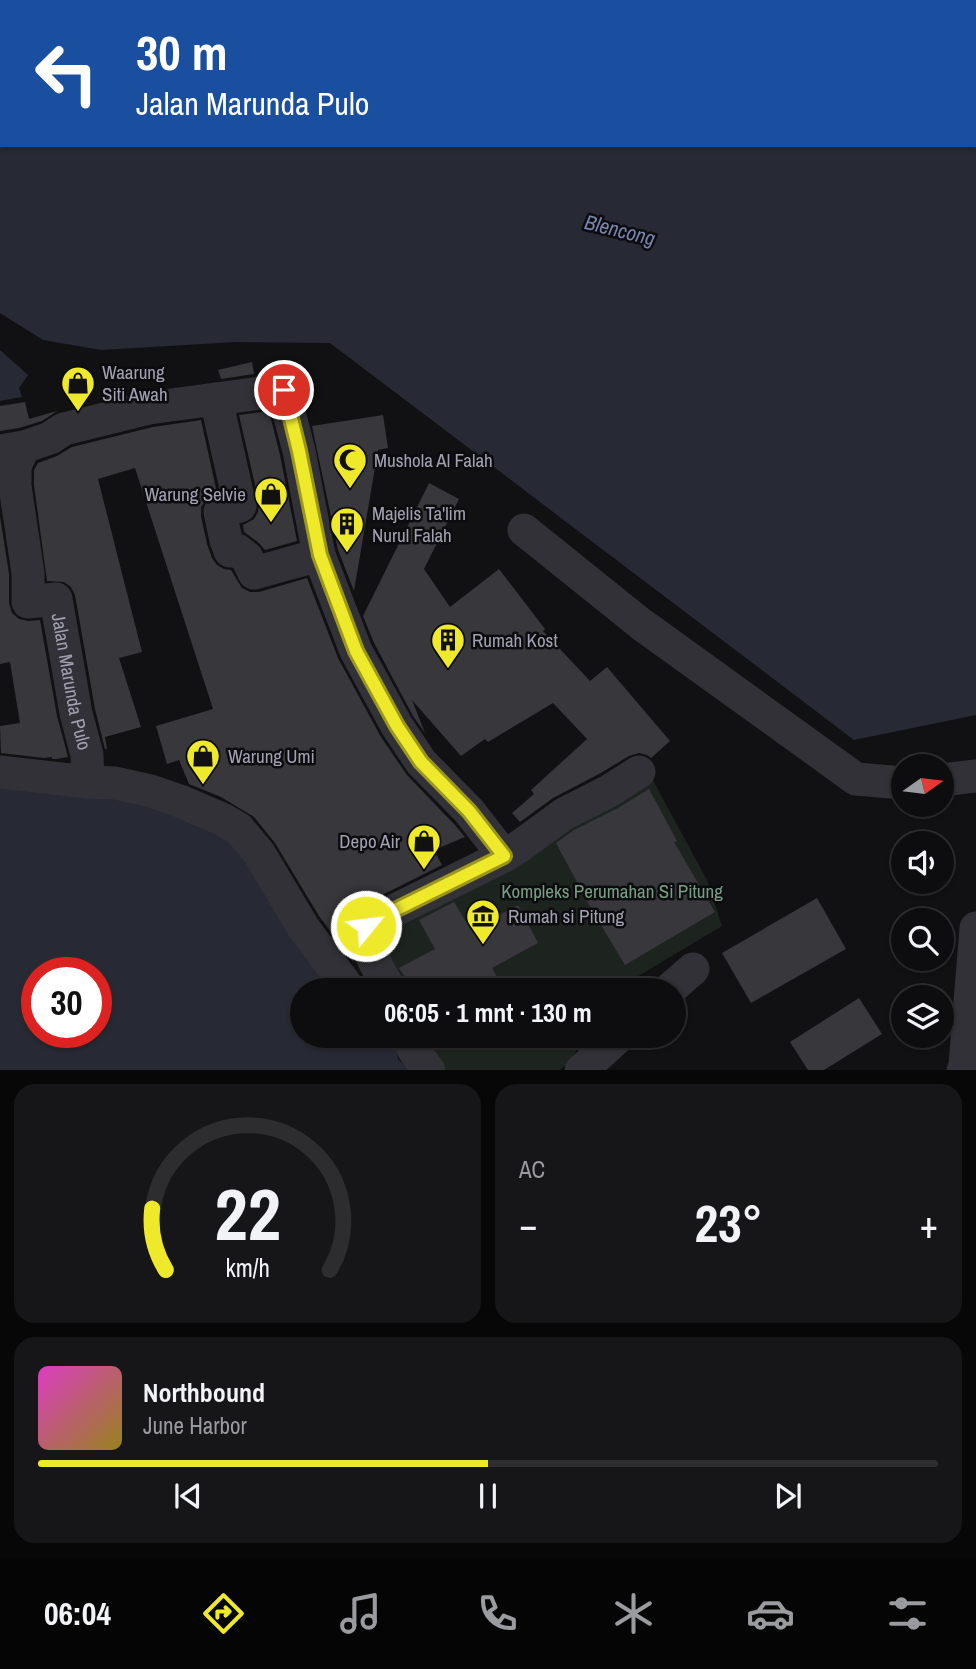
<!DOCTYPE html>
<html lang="id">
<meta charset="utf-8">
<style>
body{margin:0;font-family:"Archivo Narrow",sans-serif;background:#161517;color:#f1f3f6;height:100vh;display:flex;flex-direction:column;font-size:26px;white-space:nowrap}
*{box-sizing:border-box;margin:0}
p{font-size:23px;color:#9a9b9e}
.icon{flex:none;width:38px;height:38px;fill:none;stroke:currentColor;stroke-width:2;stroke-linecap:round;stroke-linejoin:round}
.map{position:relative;height:1070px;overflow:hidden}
.sheet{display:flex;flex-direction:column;gap:14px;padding:14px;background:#070708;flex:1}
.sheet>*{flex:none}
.banner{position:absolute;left:0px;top:0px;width:976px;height:147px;box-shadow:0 2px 5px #0004,0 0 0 2px #2d2c2e;background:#1a4fa0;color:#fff;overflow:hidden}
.needle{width:46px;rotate:76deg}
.fabs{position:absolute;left:891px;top:754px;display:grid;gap:14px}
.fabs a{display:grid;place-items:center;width:63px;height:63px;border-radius:50%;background:#0d0c0e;box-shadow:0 2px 5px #0004,0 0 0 2px #2d2c2e;font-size:35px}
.speed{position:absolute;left:21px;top:957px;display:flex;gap:14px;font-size:35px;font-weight:700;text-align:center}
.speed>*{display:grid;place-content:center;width:91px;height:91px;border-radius:50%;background:#0d0c0e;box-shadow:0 2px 5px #0004,0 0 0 2px #2d2c2e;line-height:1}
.speed .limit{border:10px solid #d22;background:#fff;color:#111}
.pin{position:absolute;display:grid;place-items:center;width:60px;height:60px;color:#fff;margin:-30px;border:4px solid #fff;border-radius:50%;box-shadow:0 2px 7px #0007}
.me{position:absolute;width:77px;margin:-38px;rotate:61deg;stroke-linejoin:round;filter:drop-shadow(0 0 5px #0008)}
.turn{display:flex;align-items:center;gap:24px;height:147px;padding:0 21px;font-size:32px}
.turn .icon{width:91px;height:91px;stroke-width:2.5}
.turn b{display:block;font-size:49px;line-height:60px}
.big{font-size:52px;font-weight:800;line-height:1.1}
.sheet .tile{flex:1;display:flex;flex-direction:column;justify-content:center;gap:10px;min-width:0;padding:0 24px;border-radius:21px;background:#161517}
.sheet .dial{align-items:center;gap:0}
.dial svg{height:182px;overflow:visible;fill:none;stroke:#2d2c2e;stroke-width:7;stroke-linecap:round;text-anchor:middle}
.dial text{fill:#f1f3f6;stroke:none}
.song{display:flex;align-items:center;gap:21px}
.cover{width:84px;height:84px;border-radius:10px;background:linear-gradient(135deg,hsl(310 70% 55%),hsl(50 70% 35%))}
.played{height:7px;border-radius:4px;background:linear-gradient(90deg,#efe92b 50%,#2d2c2e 50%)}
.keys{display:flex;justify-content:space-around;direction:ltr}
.heat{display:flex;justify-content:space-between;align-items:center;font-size:38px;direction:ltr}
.sheet .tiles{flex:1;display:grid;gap:14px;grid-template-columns:1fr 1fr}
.tile:last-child{grid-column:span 2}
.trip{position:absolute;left:290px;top:978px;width:396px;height:70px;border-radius:35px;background:#0d0c0e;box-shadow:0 2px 5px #0004,0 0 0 2px #2d2c2e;font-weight:800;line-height:70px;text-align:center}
.menu{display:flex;height:112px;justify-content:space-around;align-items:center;background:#050506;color:#9a9b9e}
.menu .icon{width:49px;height:49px}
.menu .current{color:#efe92b}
.menu b{font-size:32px;color:#f1f3f6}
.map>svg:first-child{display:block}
.green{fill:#1d2420}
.water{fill:#272a35;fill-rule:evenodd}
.building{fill:#38373c}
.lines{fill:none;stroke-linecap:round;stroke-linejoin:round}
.minor{stroke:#323137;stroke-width:33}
.route-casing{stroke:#9b971c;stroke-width:18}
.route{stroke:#efe92b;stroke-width:12}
.labels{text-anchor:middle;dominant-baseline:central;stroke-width:5;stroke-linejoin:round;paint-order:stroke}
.poi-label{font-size:19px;fill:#a1a1b2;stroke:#0c0b0d;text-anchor:start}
.street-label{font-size:19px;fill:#a1a1b2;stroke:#0c0b0d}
.park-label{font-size:19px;fill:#789e86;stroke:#0c0b0d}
.water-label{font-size:21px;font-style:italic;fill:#7884ae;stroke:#0c0b0d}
</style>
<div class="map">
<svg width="976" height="1071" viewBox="0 0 976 1071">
<rect width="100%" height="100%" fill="#111012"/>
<g class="green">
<path d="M649,773L707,880L722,926L615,990H397L371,929Z"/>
<path d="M417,1036H584L570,1062L558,1071L442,1070Z"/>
</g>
<g class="water">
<path d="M0,0H976V715L854,740L330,343L235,342L101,350L43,340L0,313ZM2,2H975V145H2Z"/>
<path d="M0,350L28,375L19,388L22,397L0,401Z"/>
<path d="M0,779L122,792L233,829L344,990H303V1036H382L397,1051L398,1059L410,1070L0,1071ZM37,973H96V1032H37Z"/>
</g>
<g class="building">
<path d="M252,362L254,374L221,379L218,370Z"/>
<path d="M25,402L29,419L57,411L42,421L19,428L0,431V406Z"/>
<path d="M269,411L280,455L297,541L265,550L259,543L244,532L243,525L254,519L258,512L259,502L239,415Z"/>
<path d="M383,415L388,448L378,450L354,591L338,550L312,426Z"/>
<path d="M201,420L217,493L207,498L201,507V516L207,544L212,558L217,565L224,569L231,570L242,588L250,592H259L307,578L338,658L381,737L407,775L454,824L465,837L434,850L442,865L358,907L351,913L348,923L347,935L349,946L354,963L319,916L275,843L254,817L221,797L189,784L179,760L167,764L156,726L213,709L135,468L98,479L142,652L119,658L141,727L105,737L107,749H105L95,709L75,595L71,587L64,582L47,581L34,485V470L38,463L57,456L72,447L153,427Z"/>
<path d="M429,483L459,499L424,569L450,607L499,569L545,629L543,631L590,681L607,667L670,741L651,758L647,755L639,753L629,756L599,774L553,798L520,822L512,813L534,794L531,790L587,739L553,703L488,742L485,739L461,756L412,700L425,733L413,716L374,643L363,616Z"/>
<path d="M0,516L9,574V603L12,613L19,619L29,621L40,620L57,716L68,757L56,759H52V757L44,758L1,753L0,726L20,723L10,662L0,664Z"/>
<path d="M649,789L677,841L674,842L715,912L625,965L592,910L556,843L574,830L618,808Z"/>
<path d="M817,898L846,949L751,1003L722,953Z"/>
<path d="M454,902L471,930L518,905L538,943L492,968L497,977L472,990H409L407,980L399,968L435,949L419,920Z"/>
<path d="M859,998L882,1034L824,1070H808L790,1042Z"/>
</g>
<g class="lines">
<g class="minor">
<path d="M216,399L240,506L220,512L226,540L230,551L237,550L247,558L254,573L319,555"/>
<path id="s1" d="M24,447L15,466V486L28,573V602L56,599L76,713L87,755L88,782"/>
<path d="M0,451L24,447L50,438L64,429L149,408L283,390L299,451L319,555L356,651L397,726L421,762L469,811L504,856L367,924C363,948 379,970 390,990"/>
<path d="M524,530L641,624L856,779L903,783"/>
<path d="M0,772L88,782L115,783L151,791L180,801L224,820L239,829L259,853L303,927L350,990"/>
<path d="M942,780L976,776"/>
<path d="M504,856L520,846L564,814L609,791L639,772"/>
<path d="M669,990L693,969"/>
<path d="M409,1036L413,1049L429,1071"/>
<path d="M581,1071L619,1036"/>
<path d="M963,1071L965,1065L976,928"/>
</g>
</g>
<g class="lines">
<g class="route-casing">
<path id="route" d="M284,390L299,451L320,555L356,651L397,726L421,762L469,811L504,856L367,924L366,926"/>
</g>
<use href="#route" class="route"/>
</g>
<defs>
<g id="shop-pin" transform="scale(1.75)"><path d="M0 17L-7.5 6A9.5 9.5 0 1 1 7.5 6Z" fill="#efe92b" stroke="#0c0b0d"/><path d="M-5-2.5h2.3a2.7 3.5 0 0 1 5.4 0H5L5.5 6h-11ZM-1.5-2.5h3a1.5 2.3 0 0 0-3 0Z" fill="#111"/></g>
<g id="mosque-pin" transform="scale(1.75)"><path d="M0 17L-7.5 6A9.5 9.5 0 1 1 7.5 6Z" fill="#efe92b" stroke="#0c0b0d"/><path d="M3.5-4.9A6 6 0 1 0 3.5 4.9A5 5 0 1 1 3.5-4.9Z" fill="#111"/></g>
<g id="building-pin" transform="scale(1.75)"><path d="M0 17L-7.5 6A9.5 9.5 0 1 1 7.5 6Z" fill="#efe92b" stroke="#0c0b0d"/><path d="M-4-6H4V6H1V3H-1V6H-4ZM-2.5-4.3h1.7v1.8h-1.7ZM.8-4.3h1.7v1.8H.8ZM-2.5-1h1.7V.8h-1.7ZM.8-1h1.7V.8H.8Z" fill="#111"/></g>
<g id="museum-pin" transform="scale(1.75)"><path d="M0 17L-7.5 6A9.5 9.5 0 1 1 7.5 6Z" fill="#efe92b" stroke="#0c0b0d"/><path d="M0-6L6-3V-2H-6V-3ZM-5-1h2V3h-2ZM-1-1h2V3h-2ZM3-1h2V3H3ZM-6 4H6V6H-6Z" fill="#111"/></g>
</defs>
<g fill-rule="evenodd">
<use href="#shop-pin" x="78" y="383"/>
<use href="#mosque-pin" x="350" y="460"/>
<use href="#shop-pin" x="271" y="494"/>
<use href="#building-pin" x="347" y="524"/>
<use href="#building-pin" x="448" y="640"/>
<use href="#shop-pin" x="203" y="756"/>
<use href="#shop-pin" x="424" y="841"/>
<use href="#museum-pin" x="483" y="916"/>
</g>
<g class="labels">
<g class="poi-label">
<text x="102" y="372">Waarung<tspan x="102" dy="22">Siti Awah</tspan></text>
<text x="374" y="460">Mushola Al Falah</text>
<text x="246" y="494" text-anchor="end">Warung Selvie</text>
<text x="372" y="513">Majelis Ta'lim<tspan x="372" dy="22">Nurul Falah</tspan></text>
<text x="472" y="640">Rumah Kost</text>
<text x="228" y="756">Warung Umi</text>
<text x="400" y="841" text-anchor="end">Depo Air</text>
<text x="508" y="916">Rumah si Pitung</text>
</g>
<g class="street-label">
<text stroke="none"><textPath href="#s1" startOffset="270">Jalan Marunda Pulo</textPath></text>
</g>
<g class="park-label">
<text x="612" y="891">Kompleks Perumahan Si Pitung</text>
</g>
<g class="water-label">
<text transform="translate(620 230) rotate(14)">Blencong</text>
</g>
</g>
</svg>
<div class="fabs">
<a><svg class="needle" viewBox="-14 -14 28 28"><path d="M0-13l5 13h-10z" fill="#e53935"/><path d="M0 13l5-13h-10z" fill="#9a9b9e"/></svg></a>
<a><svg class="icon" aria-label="sound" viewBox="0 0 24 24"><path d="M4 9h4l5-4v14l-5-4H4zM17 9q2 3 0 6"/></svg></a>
<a><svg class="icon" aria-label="search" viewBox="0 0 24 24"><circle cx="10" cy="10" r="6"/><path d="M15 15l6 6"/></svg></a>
<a><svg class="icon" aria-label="layers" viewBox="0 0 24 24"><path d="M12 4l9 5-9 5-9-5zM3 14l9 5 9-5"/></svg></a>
</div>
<div class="speed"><div class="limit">30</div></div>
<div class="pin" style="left:284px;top:390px;background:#d93025"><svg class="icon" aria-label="arrive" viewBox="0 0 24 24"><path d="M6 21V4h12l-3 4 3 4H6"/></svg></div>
<svg class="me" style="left:366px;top:926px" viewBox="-20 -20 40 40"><circle r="17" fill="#efe92b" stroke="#fff" stroke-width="3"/><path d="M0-11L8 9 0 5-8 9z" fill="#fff"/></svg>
<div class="trip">06:05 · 1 mnt · 130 m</div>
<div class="banner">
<div class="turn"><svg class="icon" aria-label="left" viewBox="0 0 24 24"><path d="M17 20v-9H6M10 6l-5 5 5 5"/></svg><div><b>30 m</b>Jalan Marunda Pulo</div></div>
</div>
</div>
<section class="sheet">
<div class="tiles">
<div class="tile dial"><svg viewBox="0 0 100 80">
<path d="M14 69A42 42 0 1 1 86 69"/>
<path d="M14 69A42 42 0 0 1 8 42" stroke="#efe92b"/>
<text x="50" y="56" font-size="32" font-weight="700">22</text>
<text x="50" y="72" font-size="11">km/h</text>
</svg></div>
<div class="tile"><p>AC</p>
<div class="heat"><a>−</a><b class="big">23°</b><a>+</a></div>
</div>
<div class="tile">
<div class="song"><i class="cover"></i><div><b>Northbound</b><p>June Harbor</p></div></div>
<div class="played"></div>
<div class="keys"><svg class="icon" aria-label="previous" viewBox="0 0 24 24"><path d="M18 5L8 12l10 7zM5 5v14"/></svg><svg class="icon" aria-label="pause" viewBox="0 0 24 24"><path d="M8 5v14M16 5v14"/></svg><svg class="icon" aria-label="next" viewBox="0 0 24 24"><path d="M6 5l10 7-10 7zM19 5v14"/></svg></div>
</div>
</div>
</section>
<nav class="menu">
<b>06:04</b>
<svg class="icon current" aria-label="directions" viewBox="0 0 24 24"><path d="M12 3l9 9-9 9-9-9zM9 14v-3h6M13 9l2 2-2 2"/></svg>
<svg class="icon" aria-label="music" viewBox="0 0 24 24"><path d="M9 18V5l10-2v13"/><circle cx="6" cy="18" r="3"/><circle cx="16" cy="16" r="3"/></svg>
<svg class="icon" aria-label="phone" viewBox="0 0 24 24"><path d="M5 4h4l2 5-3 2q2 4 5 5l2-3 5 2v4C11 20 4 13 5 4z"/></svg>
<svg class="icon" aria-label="climate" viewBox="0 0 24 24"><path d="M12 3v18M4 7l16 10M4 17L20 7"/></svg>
<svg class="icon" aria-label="car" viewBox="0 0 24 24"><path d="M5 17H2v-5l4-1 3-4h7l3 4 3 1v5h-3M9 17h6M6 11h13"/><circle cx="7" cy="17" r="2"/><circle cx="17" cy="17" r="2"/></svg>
<svg class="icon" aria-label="filters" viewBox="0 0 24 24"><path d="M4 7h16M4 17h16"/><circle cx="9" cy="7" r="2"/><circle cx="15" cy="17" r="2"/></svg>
</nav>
